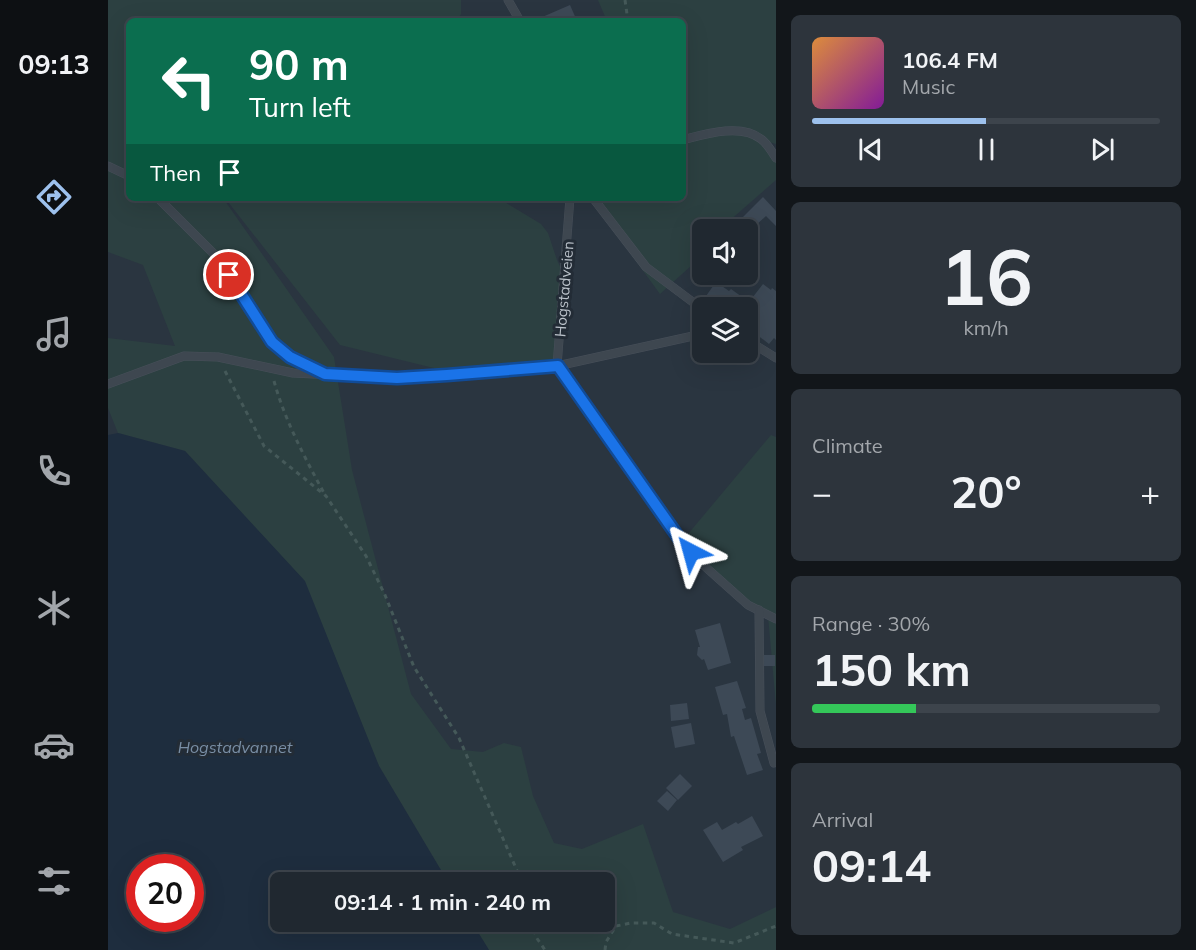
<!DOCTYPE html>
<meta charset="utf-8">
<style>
body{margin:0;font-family:Mulish,sans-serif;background:#2d343c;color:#f1f3f6;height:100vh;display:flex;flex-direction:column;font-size:22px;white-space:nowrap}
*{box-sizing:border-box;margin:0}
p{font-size:20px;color:#a2a6ab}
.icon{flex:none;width:33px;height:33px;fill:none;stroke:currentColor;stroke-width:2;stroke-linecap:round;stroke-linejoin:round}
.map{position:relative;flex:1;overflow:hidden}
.drawer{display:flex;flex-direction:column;gap:15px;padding:15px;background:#12161a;width:420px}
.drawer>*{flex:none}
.top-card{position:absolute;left:18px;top:18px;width:560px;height:183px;border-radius:9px;box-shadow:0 6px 24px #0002,0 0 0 2px #3d444c;background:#0b6e4f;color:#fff;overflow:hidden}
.fabs{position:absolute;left:584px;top:219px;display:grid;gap:12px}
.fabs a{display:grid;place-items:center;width:66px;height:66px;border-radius:9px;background:#202830;box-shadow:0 6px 24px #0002,0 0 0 2px #3d444c;font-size:30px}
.speed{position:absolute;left:18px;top:854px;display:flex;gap:12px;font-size:30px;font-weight:700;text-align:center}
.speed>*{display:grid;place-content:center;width:78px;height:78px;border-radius:50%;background:#202830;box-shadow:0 6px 24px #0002,0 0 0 2px #3d444c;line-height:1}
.speed .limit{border:9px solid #d22;background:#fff;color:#111}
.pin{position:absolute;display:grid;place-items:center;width:51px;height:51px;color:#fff;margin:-26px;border:3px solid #fff;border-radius:50%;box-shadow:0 2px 6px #0007}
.me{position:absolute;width:66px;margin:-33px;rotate:321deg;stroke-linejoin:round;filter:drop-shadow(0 0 4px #0008)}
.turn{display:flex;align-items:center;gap:21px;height:126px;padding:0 24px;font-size:27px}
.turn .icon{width:78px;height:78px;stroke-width:2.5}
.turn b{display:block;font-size:42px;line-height:51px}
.then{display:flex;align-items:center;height:57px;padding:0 24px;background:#0003;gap:12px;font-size:22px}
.big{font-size:45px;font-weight:700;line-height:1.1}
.drawer .tile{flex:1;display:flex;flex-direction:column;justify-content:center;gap:9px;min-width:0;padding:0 21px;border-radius:9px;background:#2d343c}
.drawer .dial{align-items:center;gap:0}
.dial b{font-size:78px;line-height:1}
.song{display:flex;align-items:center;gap:18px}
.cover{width:72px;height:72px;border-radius:9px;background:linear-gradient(135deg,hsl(30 70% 55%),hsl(290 70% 35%))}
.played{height:6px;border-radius:3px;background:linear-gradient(90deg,#9dc1ed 50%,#3d444c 50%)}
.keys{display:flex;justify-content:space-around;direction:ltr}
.heat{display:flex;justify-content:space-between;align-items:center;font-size:33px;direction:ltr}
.charge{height:9px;border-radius:4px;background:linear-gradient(90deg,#34c759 30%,#3d444c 0)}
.trip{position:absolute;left:162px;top:872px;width:345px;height:60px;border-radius:9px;background:#202830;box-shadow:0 6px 24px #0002,0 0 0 2px #3d444c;font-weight:700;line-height:60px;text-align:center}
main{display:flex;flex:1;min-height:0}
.menu{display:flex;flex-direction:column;width:108px;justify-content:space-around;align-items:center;background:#0d1013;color:#a2a6ab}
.menu .icon{width:42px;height:42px}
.menu .on{color:#9dc1ed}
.menu b{font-size:27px;color:#f1f3f6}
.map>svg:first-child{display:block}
.green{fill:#2c4041}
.water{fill:#1e2d3e;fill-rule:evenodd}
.building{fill:#3d4956}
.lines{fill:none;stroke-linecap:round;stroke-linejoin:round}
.service-casing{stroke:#48505a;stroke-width:9}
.path{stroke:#455959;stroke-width:3;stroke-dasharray:4.5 4.5;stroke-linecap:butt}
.service{stroke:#3e4750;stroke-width:8}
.route-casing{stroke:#114b97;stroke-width:15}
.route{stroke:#1a73e8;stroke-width:10}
.labels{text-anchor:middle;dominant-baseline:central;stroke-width:6;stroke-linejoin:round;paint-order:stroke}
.street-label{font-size:15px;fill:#bbc2ca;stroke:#232c36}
.water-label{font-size:16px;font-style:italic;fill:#798ea5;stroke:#232c36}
</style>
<main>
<nav class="menu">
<b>09:13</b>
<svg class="icon on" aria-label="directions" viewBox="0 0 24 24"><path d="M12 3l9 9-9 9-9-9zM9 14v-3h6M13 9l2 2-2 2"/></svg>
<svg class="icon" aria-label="music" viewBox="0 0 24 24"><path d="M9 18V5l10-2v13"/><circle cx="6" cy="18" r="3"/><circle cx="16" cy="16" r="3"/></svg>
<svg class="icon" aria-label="phone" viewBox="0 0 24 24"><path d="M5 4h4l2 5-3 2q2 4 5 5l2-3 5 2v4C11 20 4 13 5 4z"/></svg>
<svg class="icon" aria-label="climate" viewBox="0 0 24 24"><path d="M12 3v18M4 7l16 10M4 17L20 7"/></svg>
<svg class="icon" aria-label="car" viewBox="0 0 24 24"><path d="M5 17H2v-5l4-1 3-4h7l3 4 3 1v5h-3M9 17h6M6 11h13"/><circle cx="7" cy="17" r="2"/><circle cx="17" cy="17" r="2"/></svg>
<svg class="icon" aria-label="filters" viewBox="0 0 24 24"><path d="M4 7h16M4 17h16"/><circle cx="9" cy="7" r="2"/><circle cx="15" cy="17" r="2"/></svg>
</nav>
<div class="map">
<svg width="668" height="950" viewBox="0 0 668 950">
<rect width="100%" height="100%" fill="#2a3540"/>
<g class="green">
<path d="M0,0H353V14L349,21H21V198H115L226,357L244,470L303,694L343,749L375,752L396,743L413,747L425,796L446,843L474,849L535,824L565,912L622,929L668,907V950H381L363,921H496V882H340L271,766L196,581L77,451L10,433L0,408V338L67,346L35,265L0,252Z"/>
<path d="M490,0H668V144L653,140L668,162V180L612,229L594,230V252L584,265L552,294L482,198H574V21H499Z"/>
<path d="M117,198H390L433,224L440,233L449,260L456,275L447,365L338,371L232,345Z"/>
<path d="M663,435L668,437V618L641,604L575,540Z"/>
<path d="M660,616L668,620V705Z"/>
</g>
<path class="water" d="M10,433L77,451L197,581L271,766L340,882H172V921H363L381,950H0V435ZM32,867H82V918H32Z"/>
<g class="building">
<path d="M462,5L469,21H425Z"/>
<path d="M655,197L668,211V226L658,216L646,227L649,230L643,235L641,232L639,234V230H635L629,223Z"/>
<path d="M608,282L621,291L623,289L641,302L655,284L663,290L664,288L668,291V340L666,338L661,344L639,327V308H613L598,296Z"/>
<path d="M618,352H640L641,354L629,365Z"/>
<path d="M612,623L623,663L600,670L596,659L594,660L589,655L590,647H592L587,630Z"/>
<rect x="656" y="655" width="11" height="11"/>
<path d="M629,681L638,708L634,709L637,720L643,718L653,753L649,754L655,770L639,775L626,736L623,737L619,714L615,715L607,687Z"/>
<path d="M579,703L581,719L563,721L562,705Z"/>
<path d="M583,723L587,744L567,748L563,727Z"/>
<path d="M572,774L584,786L570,800L558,788Z"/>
<path d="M559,791L569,800L560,811L549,801Z"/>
<path d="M644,816L655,836L633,847L635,850L615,862L595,830L609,822L614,830L628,822L630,824Z"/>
</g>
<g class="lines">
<g class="service-casing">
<g id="service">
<path d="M400,0L412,21"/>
<path d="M574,140C597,134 633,123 653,139C659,143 664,152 668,158"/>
<path d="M0,166L21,176"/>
<path d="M50,198L110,258L164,342L182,357L213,372"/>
<path d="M462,198L449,366L573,541L593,563L640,605L668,619"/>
<path d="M485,198L538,267L594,309"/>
<path d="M639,340L668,358"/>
<path d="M0,384L76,356L110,357L185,373L289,378L339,375L449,366L594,334"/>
<path d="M651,610L652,711L666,763"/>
</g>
</g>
<g class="path">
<path d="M517,0L520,21"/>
<path d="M117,371L156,446L218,496L258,556L277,595L306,667L351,738L414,882"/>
<path d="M166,381C177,421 197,458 217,495"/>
<path d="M424,921L428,937L437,950"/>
<path d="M497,950L498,942L508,926L523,923H546L564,934L626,943L668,926"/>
</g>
<use href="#service" class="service"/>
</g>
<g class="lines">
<g class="route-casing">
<path id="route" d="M121,275L164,342L182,357L217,374L289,378L339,375L450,366L573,541L583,552"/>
</g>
<use href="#route" class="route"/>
</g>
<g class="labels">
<g class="street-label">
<text transform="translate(456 289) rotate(-85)">Hogstadveien</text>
</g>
<g class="water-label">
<text x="127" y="747">Hogstadvannet</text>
</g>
</g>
</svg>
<div class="fabs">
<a><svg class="icon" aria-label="sound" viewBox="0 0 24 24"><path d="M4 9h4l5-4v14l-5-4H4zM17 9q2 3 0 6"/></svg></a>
<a><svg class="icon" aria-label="layers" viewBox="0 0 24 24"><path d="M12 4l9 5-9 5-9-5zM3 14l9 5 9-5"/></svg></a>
</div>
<div class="speed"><div class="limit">20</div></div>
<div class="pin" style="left:121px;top:275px;background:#d93025"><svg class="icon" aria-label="arrive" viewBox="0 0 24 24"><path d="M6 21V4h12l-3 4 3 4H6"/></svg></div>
<svg class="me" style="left:583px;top:552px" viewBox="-20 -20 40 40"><path d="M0-17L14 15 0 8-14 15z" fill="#1a73e8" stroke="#fff" stroke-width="4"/></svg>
<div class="trip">09:14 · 1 min · 240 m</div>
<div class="top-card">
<div class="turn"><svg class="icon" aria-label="left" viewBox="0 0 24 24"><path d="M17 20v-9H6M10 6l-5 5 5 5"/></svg><div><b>90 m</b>Turn left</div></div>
<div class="then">Then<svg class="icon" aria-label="arrive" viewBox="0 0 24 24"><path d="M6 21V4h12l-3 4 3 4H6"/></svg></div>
</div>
</div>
<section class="drawer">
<div class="tile">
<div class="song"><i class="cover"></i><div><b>106.4 FM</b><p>Music</p></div></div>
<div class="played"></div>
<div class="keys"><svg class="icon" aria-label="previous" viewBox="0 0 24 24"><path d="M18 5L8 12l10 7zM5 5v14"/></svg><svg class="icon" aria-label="pause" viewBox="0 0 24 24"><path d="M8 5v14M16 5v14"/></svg><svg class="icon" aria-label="next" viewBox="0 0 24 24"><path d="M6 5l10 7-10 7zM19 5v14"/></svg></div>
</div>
<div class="tile dial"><b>16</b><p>km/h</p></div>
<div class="tile"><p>Climate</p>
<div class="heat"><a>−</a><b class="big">20°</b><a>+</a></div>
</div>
<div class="tile"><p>Range · 30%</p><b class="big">150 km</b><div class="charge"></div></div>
<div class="tile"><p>Arrival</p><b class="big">09:14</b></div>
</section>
</main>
